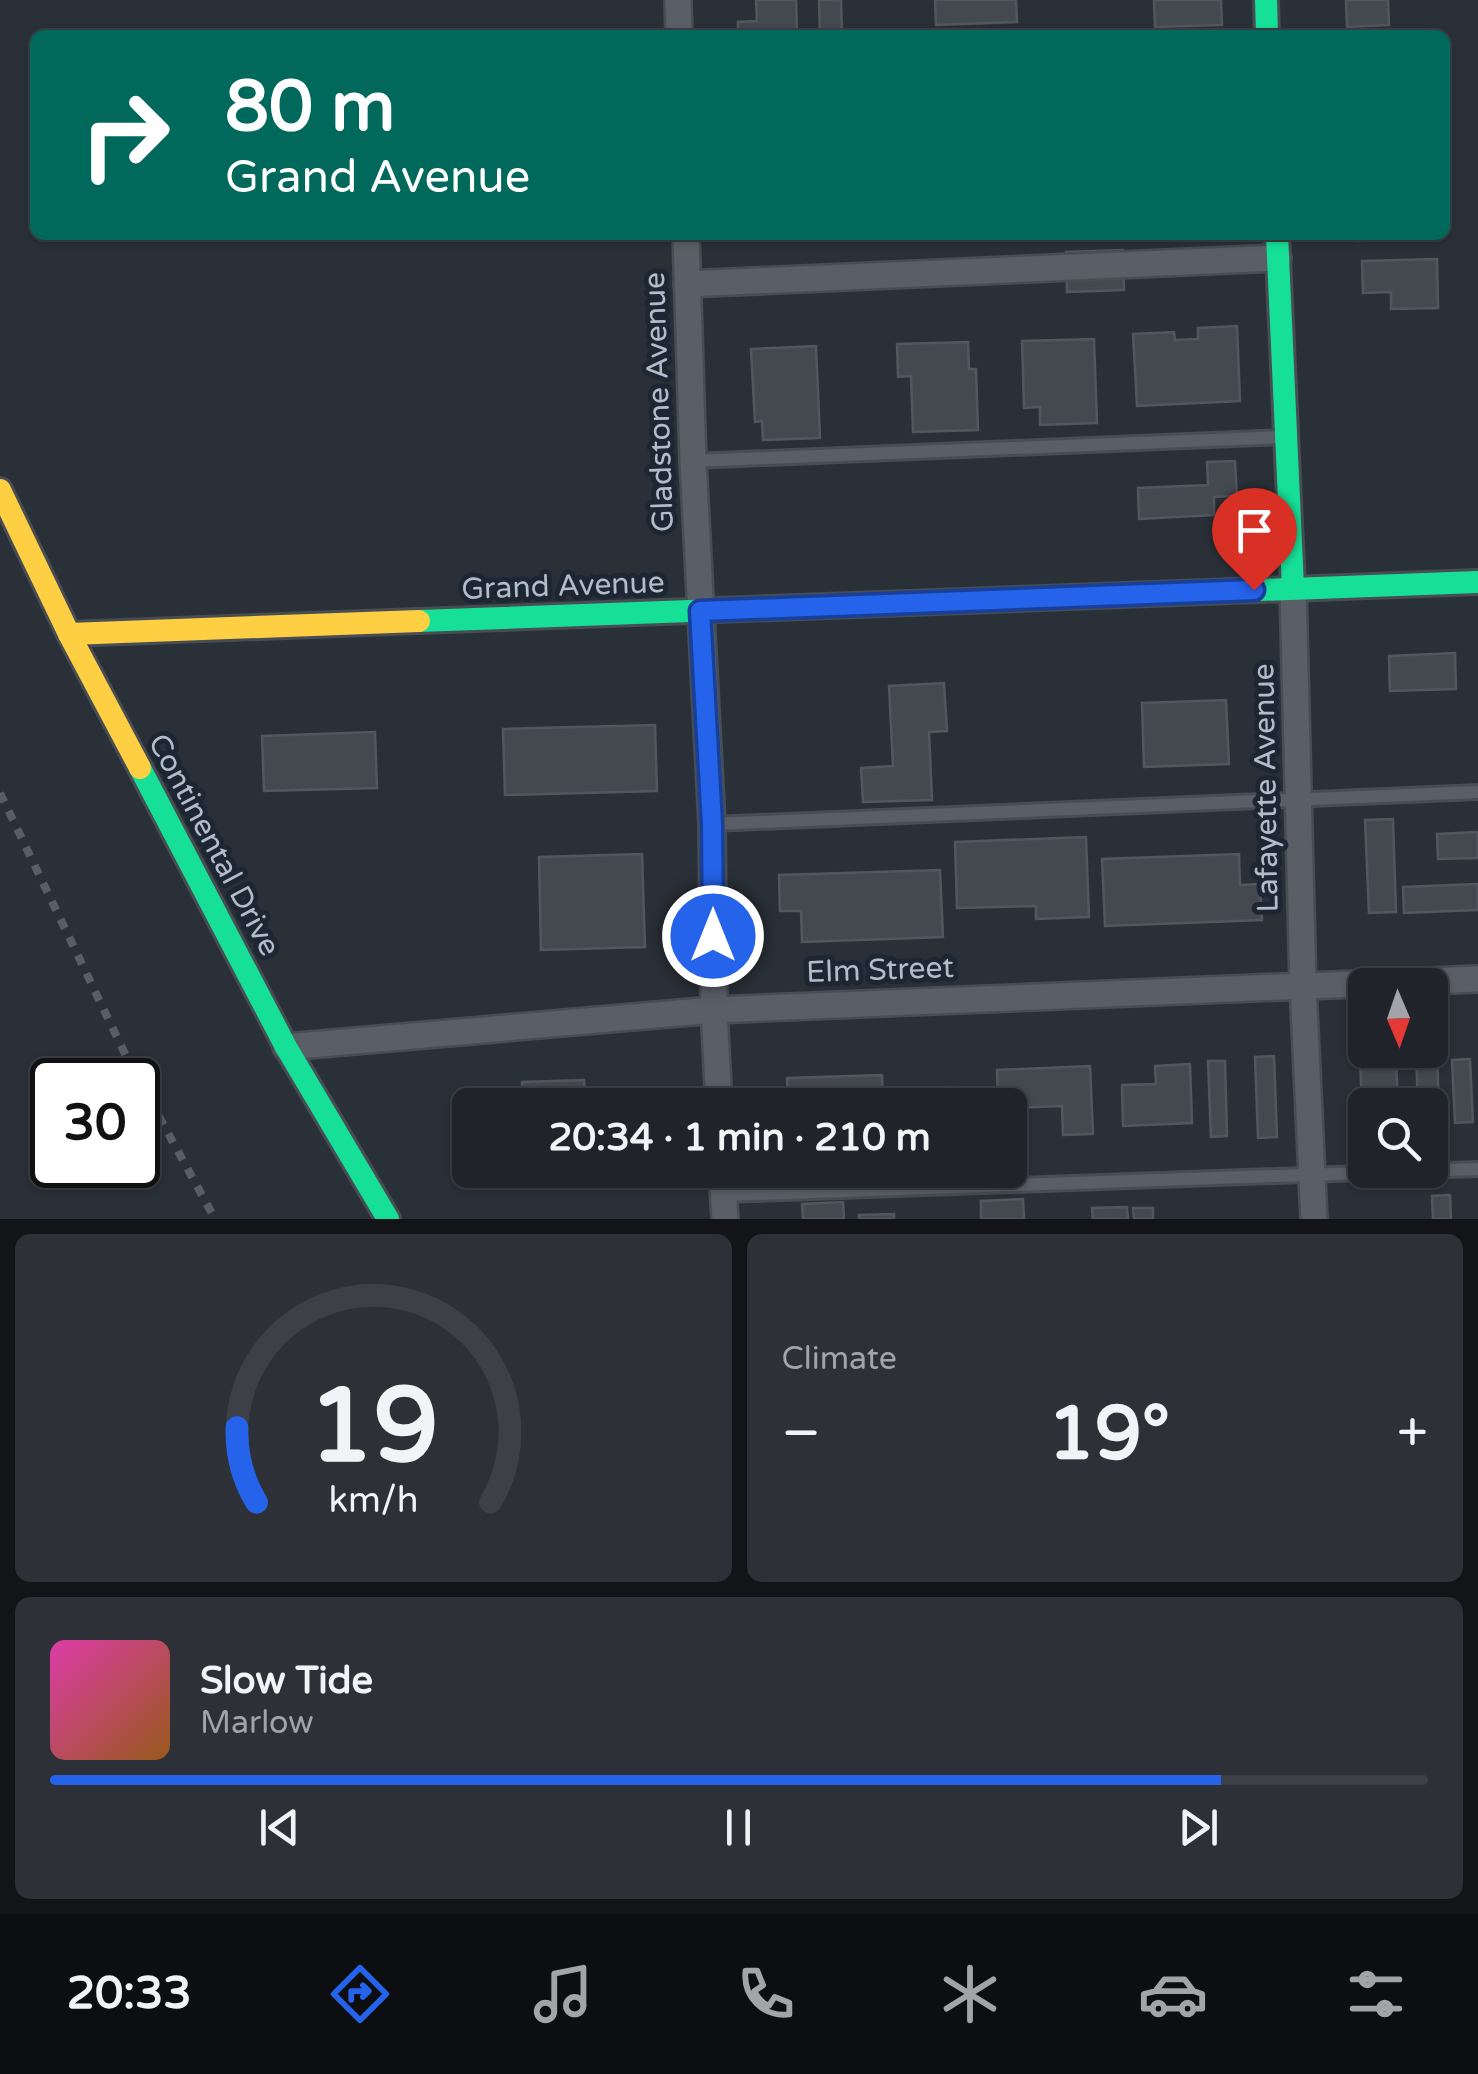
<!DOCTYPE html>
<meta charset="utf-8">
<style>
body{margin:0;font-family:"Varela Round",sans-serif;background:#2d3036;color:#f1f3f6;height:100vh;display:flex;flex-direction:column;font-size:38px;white-space:nowrap}
*{box-sizing:border-box;margin:0}
p{font-size:32px;color:#a2a4a8}
.icon{flex:none;width:55px;height:55px;fill:none;stroke:currentColor;stroke-width:2;stroke-linecap:round;stroke-linejoin:round}
.map{position:relative;height:1219px;overflow:hidden}
.drawer{display:flex;flex-direction:column;gap:15px;padding:15px;background:#121417;flex:1}
.drawer>*{flex:none}
.top-card{position:absolute;left:30px;top:30px;width:1420px;height:210px;border-radius:15px;box-shadow:0 2px 8px #0004,0 0 0 2px #3d4147;background:#00695c;color:#fff;overflow:hidden}
.needle{width:65px;rotate:178deg}
.controls{position:absolute;left:1348px;top:968px;display:grid;gap:20px}
.controls a{display:grid;place-items:center;width:100px;height:100px;border-radius:15px;background:#20242a;box-shadow:0 2px 8px #0004,0 0 0 2px #3d4147;font-size:50px}
.speed{position:absolute;left:30px;top:1058px;display:flex;gap:20px;font-size:50px;font-weight:700;text-align:center}
.speed>*{display:grid;place-content:center;width:130px;height:130px;border-radius:50%;background:#20242a;box-shadow:0 2px 8px #0004,0 0 0 2px #3d4147;line-height:1}
.speed .limit{border:5px solid #111;border-radius:15px;background:#fff;color:#111}
.pin{position:absolute;display:grid;place-items:center;width:85px;height:85px;color:#fff;margin:-102px -42px;border-radius:50% 50% 50% 0;rotate:-45deg;box-shadow:0 0 10px #0007}
.pin .icon{rotate:45deg}
.me{position:absolute;width:110px;margin:-55px;rotate:0deg;stroke-linejoin:round;filter:drop-shadow(0 0 8px #0008)}
.turn{display:flex;align-items:center;gap:35px;height:210px;padding:0 30px;font-size:45px}
.turn .icon{width:130px;height:130px;stroke-width:2.5}
.turn b{display:block;font-size:70px;line-height:85px}
.big{font-size:75px;font-weight:800;line-height:1.1}
.drawer .card{flex:1;display:flex;flex-direction:column;justify-content:center;gap:15px;min-width:0;padding:0 35px;border-radius:15px;background:#2d3036}
.drawer .dial{align-items:center;gap:0}
.dial svg{height:260px;overflow:visible;fill:none;stroke:#3d4147;stroke-width:7;stroke-linecap:round;text-anchor:middle}
.dial text{fill:#f1f3f6;stroke:none}
.song{display:flex;align-items:center;gap:30px}
.cover{width:120px;height:120px;border-radius:15px;background:linear-gradient(135deg,hsl(320 70% 55%),hsl(30 70% 35%))}
.played{height:10px;border-radius:5px;background:linear-gradient(90deg,#2563eb 85%,#3d4147 85%)}
.keys{display:flex;justify-content:space-around;direction:ltr}
.heat{display:flex;justify-content:space-between;align-items:center;font-size:55px;direction:ltr}
.drawer .tiles{flex:1;display:grid;gap:15px;grid-template-columns:1fr 1fr}
.card:last-child{grid-column:span 2}
.trip{position:absolute;left:452px;top:1088px;width:575px;height:100px;border-radius:15px;background:#20242a;box-shadow:0 2px 8px #0004,0 0 0 2px #3d4147;font-weight:800;line-height:100px;text-align:center}
.dock{display:flex;height:160px;justify-content:space-around;align-items:center;background:#0d0e11;color:#a2a4a8}
.dock .icon{width:70px;height:70px}
.dock .on{color:#2563eb}
.dock b{font-size:45px;color:#f1f3f6}
.map>svg:first-child{display:block}
.building{fill:#444950;stroke:#52575f;stroke-width:2.5}
.lines{fill:none;stroke-linecap:round;stroke-linejoin:round}
.lane-casing{stroke:#484c53;stroke-width:18}
.street-casing{stroke:#484c53;stroke-width:30}
.fast-casing{stroke:#484c53;stroke-width:28}
.slow-casing{stroke:#484c53;stroke-width:28}
.lane{stroke:#5a5e66;stroke-width:12}
.street{stroke:#5a5e66;stroke-width:25}
.fast{stroke:#16e098;stroke-width:22}
.slow{stroke:#ffcf43;stroke-width:22}
.rail{stroke:#595d64;stroke-width:8;stroke-dasharray:10 10;stroke-linecap:butt}
.route-casing{stroke:#184099;stroke-width:25}
.route{stroke:#2563eb;stroke-width:18}
.labels{text-anchor:middle;dominant-baseline:central;stroke-width:10;stroke-linejoin:round;paint-order:stroke}
.street-label{font-size:30px;fill:#b4bcc9;stroke:#1d2633}
</style>
<div class="map">
<svg width="1478" height="1219" viewBox="0 0 1478 1219">
<rect width="100%" height="100%" fill="#2a3038"/>
<g class="building">
<path d="M756,0H796L797,35H738V22L757,21Z"/>
<path d="M819,0H841L842,35H820Z"/>
<path d="M935,0H1016L1017,22L936,25Z"/>
<path d="M1154,0H1221L1222,25L1155,27Z"/>
<path d="M1346,0H1388L1389,25L1347,27Z"/>
<path d="M1357,235H1396V240L1357,241Z"/>
<path d="M1123,250L1124,290L1067,292L1066,252Z"/>
<path d="M1437,259L1438,308L1391,309V292L1363,293L1362,261Z"/>
<path d="M1237,326L1240,401L1137,406L1133,334L1174,332L1175,340L1198,339V328Z"/>
<path d="M1094,339L1097,423L1040,425V407L1024,408L1022,341Z"/>
<path d="M968,342L969,369H976L978,430L913,432L911,376L898,377L897,344Z"/>
<path d="M816,346L820,438L763,440L762,421L755,422L751,349Z"/>
<path d="M1235,461L1237,496L1214,497V515L1139,519L1138,488L1208,485L1207,462Z"/>
<path d="M1455,653L1456,689L1390,691L1389,656Z"/>
<path d="M944,683L947,731L929,732L932,800L863,802L861,768L893,766L889,686Z"/>
<path d="M1226,700L1229,764L1144,767L1142,703Z"/>
<path d="M655,725L657,791L505,795L503,729Z"/>
<path d="M375,732L377,788L264,791L262,736Z"/>
<path d="M1393,819L1396,912L1369,913L1365,820Z"/>
<path d="M1478,832V858L1438,859L1437,834Z"/>
<path d="M1086,837L1089,917L1036,919V906L957,908L955,842Z"/>
<path d="M642,854L645,947L541,950L539,857Z"/>
<path d="M1239,854L1240,885L1260,884L1262,920L1105,926L1102,859Z"/>
<path d="M940,870L943,937L802,942L801,911H780L779,875Z"/>
<path d="M1478,884V910L1404,913L1403,887Z"/>
<path d="M1437,1051L1440,1143H1430V1105H1418L1416,1052Z"/>
<path d="M1274,1056L1277,1137L1258,1138L1255,1057Z"/>
<path d="M1396,1058L1398,1105H1365V1131H1363L1360,1059Z"/>
<path d="M1470,1059L1473,1122L1455,1123L1452,1060Z"/>
<path d="M1208,1061H1225L1227,1136L1211,1137Z"/>
<path d="M1190,1064L1192,1123L1123,1126L1122,1085L1156,1084L1155,1066Z"/>
<path d="M1090,1066L1093,1134L1063,1135L1062,1106L1010,1108V1105H998L997,1070Z"/>
<path d="M882,1075L883,1105H788L787,1078Z"/>
<path d="M584,1080L585,1105H523L522,1082Z"/>
<path d="M951,1087L952,1105H896V1090Z"/>
<path d="M614,1170H674V1183L615,1185Z"/>
<path d="M1450,1195L1451,1219H1433L1432,1196Z"/>
<path d="M1023,1199L1024,1219H981V1201Z"/>
<path d="M843,1202L844,1219H803L802,1204Z"/>
<path d="M1127,1207L1128,1219H1093L1092,1208Z"/>
<path d="M1133,1208H1153V1219H1134Z"/>
<path d="M894,1214V1219H859V1215Z"/>
</g>
<g class="lines">
<g class="lane-casing">
<g id="lane">
<path d="M693,461L1284,437"/>
<path d="M712,824L1478,792"/>
<path d="M724,1195L1478,1169"/>
</g>
</g>
<g class="street-casing">
<g id="street">
<path d="M678,0L679,35"/>
<path d="M686,235L693,461L712,824L714,1010L719,1105"/>
<path d="M687,284L1278,258"/>
<path d="M1293,588L1303,986L1314,1219"/>
<path d="M286,1047L714,1010L1478,979"/>
<path d="M722,1170L725,1219"/>
</g>
</g>
<g class="fast-casing">
<g id="fast">
<path d="M1266,0L1267,35"/>
<path d="M1277,235L1293,588"/>
<path d="M419,621L1478,582"/>
<path d="M140,768L286,1047L388,1219"/>
</g>
</g>
<g class="slow-casing">
<g id="slow">
<path d="M0,490L69,634L140,768"/>
<path d="M69,634L419,621"/>
</g>
</g>
<use href="#lane" class="lane"/>
<use href="#street" class="street"/>
<use href="#fast" class="fast"/>
<use href="#slow" class="slow"/>
<path class="rail" d="M0,793L127,1058L215,1219"/>
</g>
<g class="lines">
<g class="route-casing">
<path id="route" d="M713,936L712,824L700,611L1254,590"/>
</g>
<use href="#route" class="route"/>
</g>
<g class="labels">
<g class="street-label">
<text transform="translate(659 402) rotate(-92)">Gladstone Avenue</text>
<text transform="translate(563 586) rotate(-2)">Grand Avenue</text>
<text transform="translate(1266 788) rotate(-91)">Lafayette Avenue</text>
<text transform="translate(214 845) rotate(62)">Continental Drive</text>
<text transform="translate(880 970) rotate(-2)">Elm Street</text>
</g>
</g>
</svg>
<div class="controls">
<a><svg class="needle" viewBox="-14 -14 28 28"><path d="M0-13l5 13h-10z" fill="#e53935"/><path d="M0 13l5-13h-10z" fill="#a2a4a8"/></svg></a>
<a><svg class="icon" aria-label="search" viewBox="0 0 24 24"><circle cx="10" cy="10" r="6"/><path d="M15 15l6 6"/></svg></a>
</div>
<div class="speed"><div class="limit">30</div></div>
<div class="pin" style="left:1254px;top:590px;background:#d93025"><svg class="icon" aria-label="arrive" viewBox="0 0 24 24"><path d="M6 21V4h12l-3 4 3 4H6"/></svg></div>
<svg class="me" style="left:713px;top:936px" viewBox="-20 -20 40 40"><circle r="17" fill="#2563eb" stroke="#fff" stroke-width="3"/><path d="M0-11L8 9 0 5-8 9z" fill="#fff"/></svg>
<div class="trip">20:34 · 1 min · 210 m</div>
<div class="top-card">
<div class="turn"><svg class="icon" aria-label="right" viewBox="0 0 24 24"><path d="M7 20v-9h11M14 6l5 5-5 5"/></svg><div><b>80 m</b>Grand Avenue</div></div>
</div>
</div>
<section class="drawer">
<div class="tiles">
<div class="card dial"><svg viewBox="0 0 100 80">
<path d="M14 69A42 42 0 1 1 86 69"/>
<path d="M14 69A42 42 0 0 1 8 46" stroke="#2563eb"/>
<text x="50" y="56" font-size="32" font-weight="700">19</text>
<text x="50" y="72" font-size="11">km/h</text>
</svg></div>
<div class="card"><p>Climate</p>
<div class="heat"><a>−</a><b class="big">19°</b><a>+</a></div>
</div>
<div class="card">
<div class="song"><i class="cover"></i><div><b>Slow Tide</b><p>Marlow</p></div></div>
<div class="played"></div>
<div class="keys"><svg class="icon" aria-label="previous" viewBox="0 0 24 24"><path d="M18 5L8 12l10 7zM5 5v14"/></svg><svg class="icon" aria-label="pause" viewBox="0 0 24 24"><path d="M8 5v14M16 5v14"/></svg><svg class="icon" aria-label="next" viewBox="0 0 24 24"><path d="M6 5l10 7-10 7zM19 5v14"/></svg></div>
</div>
</div>
</section>
<nav class="dock">
<b>20:33</b>
<svg class="icon on" aria-label="directions" viewBox="0 0 24 24"><path d="M12 3l9 9-9 9-9-9zM9 14v-3h6M13 9l2 2-2 2"/></svg>
<svg class="icon" aria-label="music" viewBox="0 0 24 24"><path d="M9 18V5l10-2v13"/><circle cx="6" cy="18" r="3"/><circle cx="16" cy="16" r="3"/></svg>
<svg class="icon" aria-label="phone" viewBox="0 0 24 24"><path d="M5 4h4l2 5-3 2q2 4 5 5l2-3 5 2v4C11 20 4 13 5 4z"/></svg>
<svg class="icon" aria-label="climate" viewBox="0 0 24 24"><path d="M12 3v18M4 7l16 10M4 17L20 7"/></svg>
<svg class="icon" aria-label="car" viewBox="0 0 24 24"><path d="M5 17H2v-5l4-1 3-4h7l3 4 3 1v5h-3M9 17h6M6 11h13"/><circle cx="7" cy="17" r="2"/><circle cx="17" cy="17" r="2"/></svg>
<svg class="icon" aria-label="filters" viewBox="0 0 24 24"><path d="M4 7h16M4 17h16"/><circle cx="9" cy="7" r="2"/><circle cx="15" cy="17" r="2"/></svg>
</nav>
